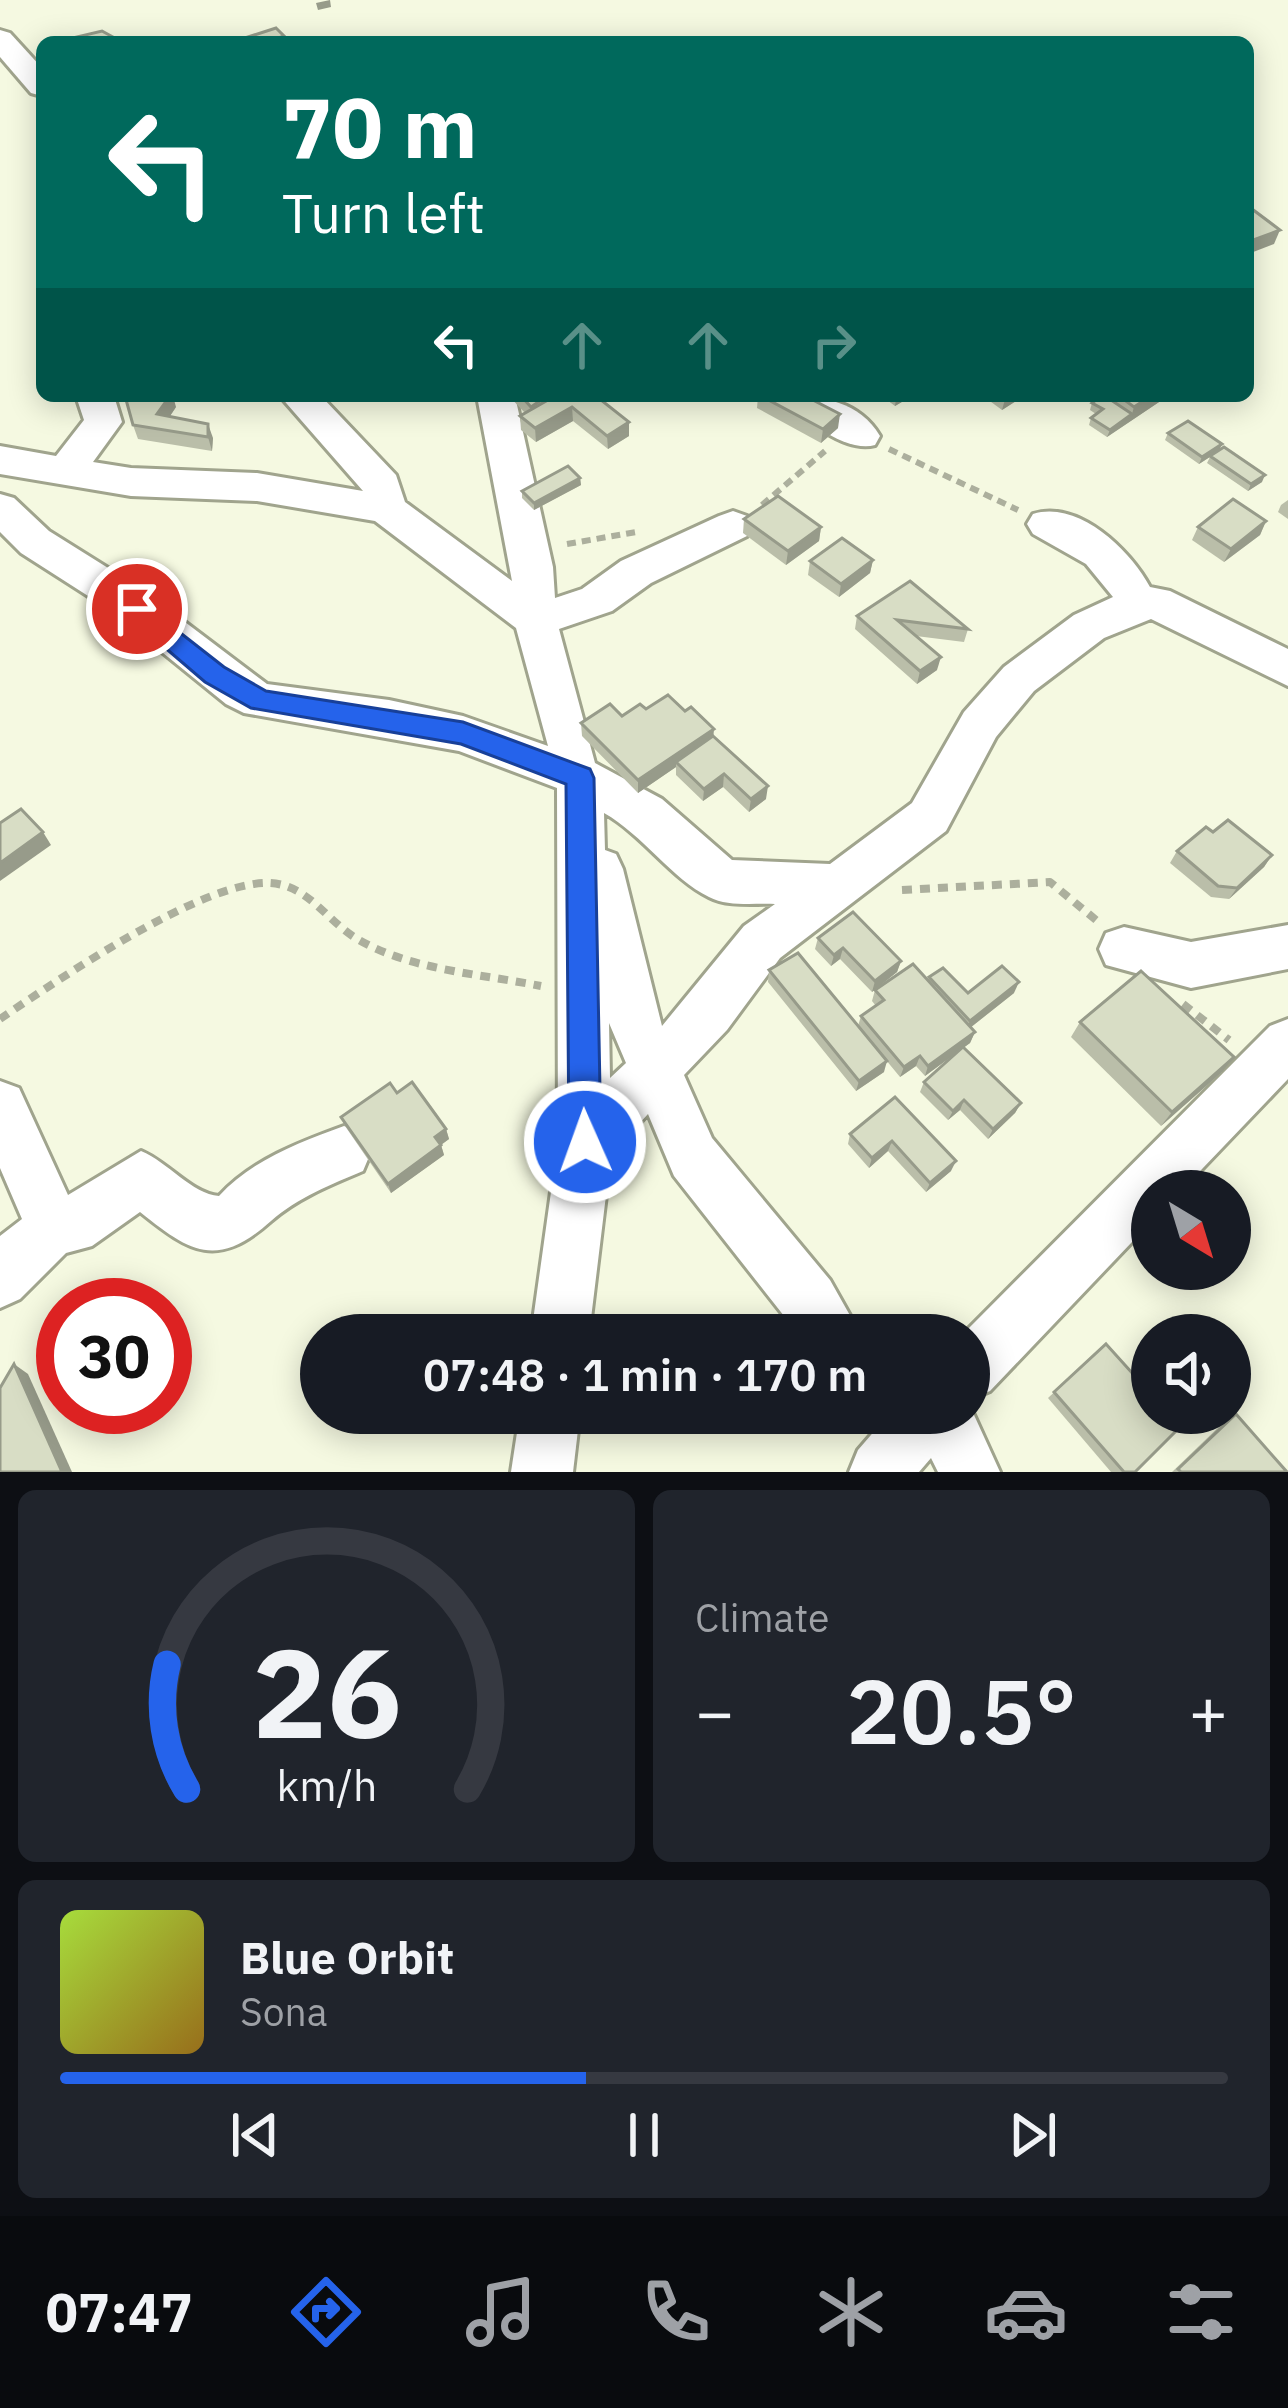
<!DOCTYPE html>
<meta charset="utf-8">
<style>
body{margin:0;font-family:"IBM Plex Sans",sans-serif;background:#20242c;color:#f1f3f6;height:100vh;display:flex;flex-direction:column;font-size:45px;white-space:nowrap}
*{box-sizing:border-box;margin:0}
p{font-size:39px;color:#9ea1a6}
.icon{flex:none;width:66px;height:66px;fill:none;stroke:currentColor;stroke-width:2;stroke-linecap:round;stroke-linejoin:round}
.map{position:relative;height:1472px;overflow:hidden}
.panel{display:flex;flex-direction:column;gap:18px;padding:18px;background:#0d0f14;flex:1}
.panel>*{flex:none}
.guide{position:absolute;left:36px;top:36px;width:1218px;height:366px;border-radius:18px;box-shadow:0 6px 30px #0003;background:#00695c;color:#fff;overflow:hidden}
.needle{width:78px;rotate:142deg}
.tools{position:absolute;left:1131px;top:1170px;display:grid;gap:24px}
.tools a{display:grid;place-items:center;width:120px;height:120px;border-radius:50%;background:#171b24;box-shadow:0 6px 30px #0003;font-size:60px}
.speed{position:absolute;left:36px;top:1278px;display:flex;gap:24px;font-size:60px;font-weight:700;text-align:center}
.speed>*{display:grid;place-content:center;width:156px;height:156px;border-radius:50%;background:#171b24;box-shadow:0 6px 30px #0003;line-height:1}
.speed .limit{border:18px solid #d22;background:#fff;color:#111}
.pin{position:absolute;display:grid;place-items:center;width:102px;height:102px;color:#fff;margin:-51px;border:6px solid #fff;border-radius:50%;box-shadow:0 3px 12px #0007}
.me{position:absolute;width:132px;margin:-66px;rotate:358deg;stroke-linejoin:round;filter:drop-shadow(0 0 9px #0008)}
.turn{display:flex;align-items:center;gap:42px;height:252px;padding:0 48px;font-size:54px}
.turn .icon{width:156px;height:156px;stroke-width:2.5}
.turn b{display:block;font-size:84px;line-height:102px}
.lanes{display:flex;align-items:center;height:114px;padding:0 48px;background:#0003;justify-content:center;gap:60px;direction:ltr}
.lanes .off{opacity:.35}
.big{font-size:90px;font-weight:600;line-height:1.1}
.panel .card{flex:1;display:flex;flex-direction:column;justify-content:center;gap:18px;min-width:0;padding:0 42px;border-radius:18px;background:#20242c}
.panel .dial{align-items:center;gap:0}
.dial svg{height:312px;overflow:visible;fill:none;stroke:#363941;stroke-width:7;stroke-linecap:round;text-anchor:middle}
.dial text{fill:#f1f3f6;stroke:none}
.song{display:flex;align-items:center;gap:36px}
.cover{width:144px;height:144px;border-radius:18px;background:linear-gradient(135deg,hsl(80 70% 55%),hsl(40 70% 35%))}
.played{height:12px;border-radius:6px;background:linear-gradient(90deg,#2563eb 45%,#363941 45%)}
.keys{display:flex;justify-content:space-around;direction:ltr}
.heat{display:flex;justify-content:space-between;align-items:center;font-size:66px;direction:ltr}
.panel .tiles{flex:1;display:grid;gap:18px;grid-template-columns:1fr 1fr}
.card:last-child{grid-column:span 2}
.trip{position:absolute;left:300px;top:1314px;width:690px;height:120px;border-radius:60px;background:#171b24;box-shadow:0 6px 30px #0003;font-weight:600;line-height:120px;text-align:center}
.tab-bar{display:flex;height:192px;justify-content:space-around;align-items:center;background:#090b0e;color:#9ea1a6}
.tab-bar .icon{width:84px;height:84px}
.tab-bar .on{color:#2563eb}
.tab-bar b{font-size:54px;color:#f1f3f6}
.map>svg:first-child{display:block}
.lines{fill:none;stroke-linecap:round;stroke-linejoin:round}
.minor-casing{stroke:#a0a48d;stroke-width:6}
.path-far1{stroke:#acaf9d;stroke-width:6;stroke-dasharray:9 6;stroke-linecap:butt}
.path{stroke:#acaf9d;stroke-width:8;stroke-dasharray:10 8;stroke-linecap:butt}
.minor{fill:#fff;fill-rule:evenodd}
.wall{fill:#babea9}
.shaded-wall{fill:#979b8a}
.building{fill:#d8ddc5;stroke:#979b8a;stroke-width:3}
.route{fill:#2563eb;stroke:#184099;stroke-width:3}
</style>
<div class="map">
<svg width="1288" height="1472" viewBox="0 0 1288 1472">
<rect width="100%" height="100%" fill="#f5f9e1"/>
<g class="lines">
<g class="minor-casing">
<g id="minor">
<path d="M0,30L10,33L42,68V96L31,93L0,57Z"/>
<path d="M76,396H114L122,422L93,462L131,468L257,473L363,491L280,396H321L396,475L405,502L512,581L477,396H515L553,567L555,598L582,589L621,561L719,516L733,511L747,516L753,526L747,536L651,583L612,611L559,629L595,763L662,799L732,860L830,864L912,803L964,712L1004,667L1074,615L1113,597L1086,564L1033,534L1027,524L1033,514C1079,500 1130,550 1150,587L1170,591L1288,649V686L1151,619L1104,638L1034,691L996,737L946,831L780,958L727,1030L684,1075L712,1138L830,1280L861,1335H799L674,1176L648,1114L611,1154L589,1335H531L558,1142L557,788L459,751L244,713L226,704L110,610L21,553L0,532V494L14,498L49,531L140,588L267,684L389,700L463,716L548,746L516,628L375,521L257,501L131,496L0,474V446L56,456L84,420ZM604,813C643,835 672,879 709,897C728,907 754,903 775,904L744,926L662,1026L623,869L616,854L605,850ZM609,1023L626,1063L610,1078Z"/>
<path d="M786,396C823,396 859,401 880,436L875,445C847,453 801,420 786,396Z"/>
<path d="M1288,925V969L1191,988L1106,965L1099,949L1106,933L1124,927L1191,942Z"/>
<path d="M1288,1019V1079L1181,1191H1152V1221L990,1391L969,1400V1335H962L1270,1026Z"/>
<path d="M0,1081L19,1088L68,1195L141,1151C168,1162 192,1194 219,1196C252,1160 300,1142 344,1126L363,1133L371,1152L363,1171C332,1184 297,1198 271,1221C217,1269 191,1253 140,1212L92,1246L66,1253L20,1299L0,1308V1236L22,1219L0,1168Z"/>
<path d="M969,1404L1000,1472H938L931,1458L919,1472H849L858,1450L890,1413H969Z"/>
<path d="M520,1413H580L573,1472H511Z"/>
</g>
</g>
<g class="path-far1">
<path d="M889,449L1018,510"/>
<path d="M762,505L825,451"/>
<path d="M567,544L636,532"/>
</g>
<g class="path">
<path d="M902,890L1050,882L1096,920"/>
<path d="M1183,1004L1229,1040"/>
<path d="M0,1019C58,980 203,880 270,883C307,885 326,919 354,937C407,970 481,974 541,986"/>
</g>
<use href="#minor" class="minor"/>
</g>
<g class="wall">
<path d="M509,396H596L629,436L608,449L573,421L536,442L521,430L520,416L525,413Z"/>
<path d="M758,396H805L838,428L821,443L757,408Z"/>
<path d="M869,396H912L895,406L883,397L876,401Z"/>
<path d="M983,396H1024L1002,410Z"/>
<path d="M1094,396H1168L1107,437L1089,425L1091,418L1096,414L1090,410L1092,403L1098,399Z"/>
<path d="M176,407L170,416L213,438L212,451L138,439L133,425Z"/>
<path d="M1168,433L1219,450L1262,482L1248,491L1207,463L1210,457L1199,464L1165,440Z"/>
<path d="M580,478L581,485L534,510L522,498V491Z"/>
<path d="M1288,500V519L1278,512L1281,505Z"/>
<path d="M744,519L821,527L819,541L786,565L743,533Z"/>
<path d="M1266,521L1260,535L1224,562L1192,540L1198,527Z"/>
<path d="M873,560L870,573L839,597L808,575L810,561Z"/>
<path d="M857,616L968,629L964,642L916,636L937,670L917,684L855,629Z"/>
<path d="M646,709L714,737L766,799L749,812L723,787L703,801L676,775V767L638,793L582,736L581,723L622,716Z"/>
<path d="M1213,832L1272,855L1264,867L1229,899L1211,897L1170,863L1177,851Z"/>
<path d="M818,938L901,961L897,972L872,992L840,959L831,966L815,949Z"/>
<path d="M769,970L858,1026L861,1016L876,1006L872,1001L875,990L928,980L929,977L968,993H1014L970,1028L975,1032L970,1043L963,1048L1021,1103L1015,1113L988,1139L960,1110L948,1120L920,1092L924,1082L958,1051L925,1076L916,1066L900,1077L881,1054L884,1072L856,1091L768,982Z"/>
<path d="M1080,1022L1222,1072L1161,1126L1071,1037Z"/>
<path d="M397,1093L446,1129L449,1139L441,1145L444,1155L391,1193L345,1126L341,1117Z"/>
<path d="M895,1097L951,1171L926,1192L888,1151L869,1168L848,1144L850,1134Z"/>
<path d="M1106,1344L1152,1413L1135,1472H1111L1048,1398Z"/>
<path d="M1236,1414L1287,1472H1172L1226,1420Z"/>
</g>
<g class="shaded-wall">
<path d="M330,0L331,7L318,10L316,3Z"/>
<path d="M1280,230L1274,244L1248,254V242Z"/>
<path d="M170,396H173L176,407L162,428L157,414Z"/>
<path d="M901,396H912L895,406L896,399Z"/>
<path d="M1006,396H1024L1002,410Z"/>
<path d="M1151,396H1168L1107,437L1110,430L1132,414L1134,407Z"/>
<path d="M572,407L573,421L536,442L535,428Z"/>
<path d="M840,414L838,428L821,443L823,429Z"/>
<path d="M629,422V436L608,449L607,436Z"/>
<path d="M208,424L213,438L212,451L208,437Z"/>
<path d="M1222,444L1219,451L1199,464L1202,457Z"/>
<path d="M1265,475L1262,482L1248,491L1251,484Z"/>
<path d="M580,478L581,485L534,510V503Z"/>
<path d="M1266,521L1260,535L1224,562L1231,549Z"/>
<path d="M821,527L819,541L786,565L788,551Z"/>
<path d="M873,560L870,573L839,597L841,584Z"/>
<path d="M941,657L937,670L917,684L920,671Z"/>
<path d="M714,729L713,741L676,762V767L638,793V780Z"/>
<path d="M724,774L723,787L703,801L704,789Z"/>
<path d="M768,786L766,799L749,812L751,799Z"/>
<path d="M43,832L51,845L0,881V863Z"/>
<path d="M1272,855L1264,867L1229,899L1237,888Z"/>
<path d="M843,948L840,959L831,966L834,955Z"/>
<path d="M901,961L897,972L872,992L875,981Z"/>
<path d="M1019,982L1014,993L966,1031L970,1021Z"/>
<path d="M975,1032L970,1043L925,1076L928,1066Z"/>
<path d="M920,1056L916,1066L900,1077L904,1067Z"/>
<path d="M1234,1057L1222,1072L1161,1126L1172,1112Z"/>
<path d="M887,1061L884,1072L856,1091L859,1081Z"/>
<path d="M964,1100L960,1110L948,1120L953,1111Z"/>
<path d="M1021,1103L1015,1113L988,1139L993,1129Z"/>
<path d="M446,1129L449,1139L438,1147L435,1137Z"/>
<path d="M892,1141L888,1151L869,1168L872,1158Z"/>
<path d="M441,1145L444,1155L391,1193L388,1184Z"/>
<path d="M956,1161L951,1171L926,1192L930,1183Z"/>
<path d="M14,1364L28,1374L72,1472H62Z"/>
</g>
<g class="building">
<path d="M276,28L284,36L268,42H253L248,37Z"/>
<path d="M102,31L122,42H69L68,39Z"/>
<path d="M1248,206L1280,230L1248,242Z"/>
<path d="M125,396H170L157,414L208,424V437L133,425Z"/>
<path d="M521,396H547L531,407Z"/>
<path d="M555,396H596L629,422L607,436L572,407L535,428L520,416Z"/>
<path d="M761,396H805L840,414L823,429Z"/>
<path d="M1101,396H1105L1132,414L1110,430L1091,418L1103,409L1092,403Z"/>
<path d="M1119,396H1151L1134,407Z"/>
<path d="M1188,421L1222,444L1202,457L1168,433Z"/>
<path d="M1224,447L1265,475L1251,484L1210,456Z"/>
<path d="M568,466L580,478L534,503L522,491Z"/>
<path d="M778,496L821,527L788,551L744,519Z"/>
<path d="M1233,499L1266,521L1231,549L1198,527Z"/>
<path d="M842,538L873,560L841,584L810,561Z"/>
<path d="M910,581L968,629L897,620L941,657L920,671L857,616Z"/>
<path d="M668,695L685,711L691,707L714,729L638,780L581,723L610,704L622,716L640,704L646,709Z"/>
<path d="M713,736L768,786L751,799L724,774L704,789L676,762Z"/>
<path d="M21,809L43,832L0,863V823Z"/>
<path d="M1228,820L1272,855L1237,888L1218,886L1177,851L1206,827L1213,832Z"/>
<path d="M853,912L901,961L875,981L843,948L834,955L818,938Z"/>
<path d="M798,953L887,1061L859,1081L769,970Z"/>
<path d="M913,964L975,1032L928,1066L920,1056L904,1067L861,1016L884,1000L875,990Z"/>
<path d="M1002,966L1019,982L970,1021L929,977L943,968L968,993Z"/>
<path d="M1141,971L1234,1057L1172,1112L1080,1022Z"/>
<path d="M963,1047L1021,1103L993,1129L964,1100L953,1111L924,1082Z"/>
<path d="M412,1082L446,1129L435,1137L441,1145L388,1184L341,1117L390,1083L397,1093Z"/>
<path d="M895,1097L956,1161L930,1183L892,1141L872,1158L850,1134Z"/>
<path d="M1106,1344L1152,1395V1413H1184L1189,1418L1135,1472H1124L1054,1392Z"/>
<path d="M14,1364L62,1472H0V1388Z"/>
<path d="M1236,1414L1287,1472H1181L1178,1469Z"/>
</g>
<path class="route" d="M137,599L224,667L266,691L463,722L590,769L594,778L601,1142L597,1153L585,1157L573,1153L569,1142L566,784L461,744L251,708L205,682L128,616L124,609Z"/>
</svg>
<div class="tools">
<a><svg class="needle" viewBox="-14 -14 28 28"><path d="M0-13l5 13h-10z" fill="#e53935"/><path d="M0 13l5-13h-10z" fill="#9ea1a6"/></svg></a>
<a><svg class="icon" aria-label="sound" viewBox="0 0 24 24"><path d="M4 9h4l5-4v14l-5-4H4zM17 9q2 3 0 6"/></svg></a>
</div>
<div class="speed"><div class="limit">30</div></div>
<div class="pin" style="left:137px;top:609px;background:#d93025"><svg class="icon" aria-label="arrive" viewBox="0 0 24 24"><path d="M6 21V4h12l-3 4 3 4H6"/></svg></div>
<svg class="me" style="left:585px;top:1142px" viewBox="-20 -20 40 40"><circle r="17" fill="#2563eb" stroke="#fff" stroke-width="3"/><path d="M0-11L8 9 0 5-8 9z" fill="#fff"/></svg>
<div class="trip">07:48 · 1 min · 170 m</div>
<div class="guide">
<div class="turn"><svg class="icon" aria-label="left" viewBox="0 0 24 24"><path d="M17 20v-9H6M10 6l-5 5 5 5"/></svg><div><b>70 m</b>Turn left</div></div>
<div class="lanes"><svg class="icon" aria-label="left" viewBox="0 0 24 24"><path d="M17 20v-9H6M10 6l-5 5 5 5"/></svg><svg class="icon off" aria-label="ahead" viewBox="0 0 24 24"><path d="M12 20V5M6 11l6-6 6 6"/></svg><svg class="icon off" aria-label="ahead" viewBox="0 0 24 24"><path d="M12 20V5M6 11l6-6 6 6"/></svg><svg class="icon off" aria-label="right" viewBox="0 0 24 24"><path d="M7 20v-9h11M14 6l5 5-5 5"/></svg></div>
</div>
</div>
<section class="panel">
<div class="tiles">
<div class="card dial"><svg viewBox="0 0 100 80">
<path d="M14 69A42 42 0 1 1 86 69"/>
<path d="M14 69A42 42 0 0 1 9 37" stroke="#2563eb"/>
<text x="50" y="56" font-size="32" font-weight="700">26</text>
<text x="50" y="72" font-size="11">km/h</text>
</svg></div>
<div class="card"><p>Climate</p>
<div class="heat"><a>−</a><b class="big">20.5°</b><a>+</a></div>
</div>
<div class="card">
<div class="song"><i class="cover"></i><div><b>Blue Orbit</b><p>Sona</p></div></div>
<div class="played"></div>
<div class="keys"><svg class="icon" aria-label="previous" viewBox="0 0 24 24"><path d="M18 5L8 12l10 7zM5 5v14"/></svg><svg class="icon" aria-label="pause" viewBox="0 0 24 24"><path d="M8 5v14M16 5v14"/></svg><svg class="icon" aria-label="next" viewBox="0 0 24 24"><path d="M6 5l10 7-10 7zM19 5v14"/></svg></div>
</div>
</div>
</section>
<nav class="tab-bar">
<b>07:47</b>
<svg class="icon on" aria-label="directions" viewBox="0 0 24 24"><path d="M12 3l9 9-9 9-9-9zM9 14v-3h6M13 9l2 2-2 2"/></svg>
<svg class="icon" aria-label="music" viewBox="0 0 24 24"><path d="M9 18V5l10-2v13"/><circle cx="6" cy="18" r="3"/><circle cx="16" cy="16" r="3"/></svg>
<svg class="icon" aria-label="phone" viewBox="0 0 24 24"><path d="M5 4h4l2 5-3 2q2 4 5 5l2-3 5 2v4C11 20 4 13 5 4z"/></svg>
<svg class="icon" aria-label="climate" viewBox="0 0 24 24"><path d="M12 3v18M4 7l16 10M4 17L20 7"/></svg>
<svg class="icon" aria-label="car" viewBox="0 0 24 24"><path d="M5 17H2v-5l4-1 3-4h7l3 4 3 1v5h-3M9 17h6M6 11h13"/><circle cx="7" cy="17" r="2"/><circle cx="17" cy="17" r="2"/></svg>
<svg class="icon" aria-label="filters" viewBox="0 0 24 24"><path d="M4 7h16M4 17h16"/><circle cx="9" cy="7" r="2"/><circle cx="15" cy="17" r="2"/></svg>
</nav>
